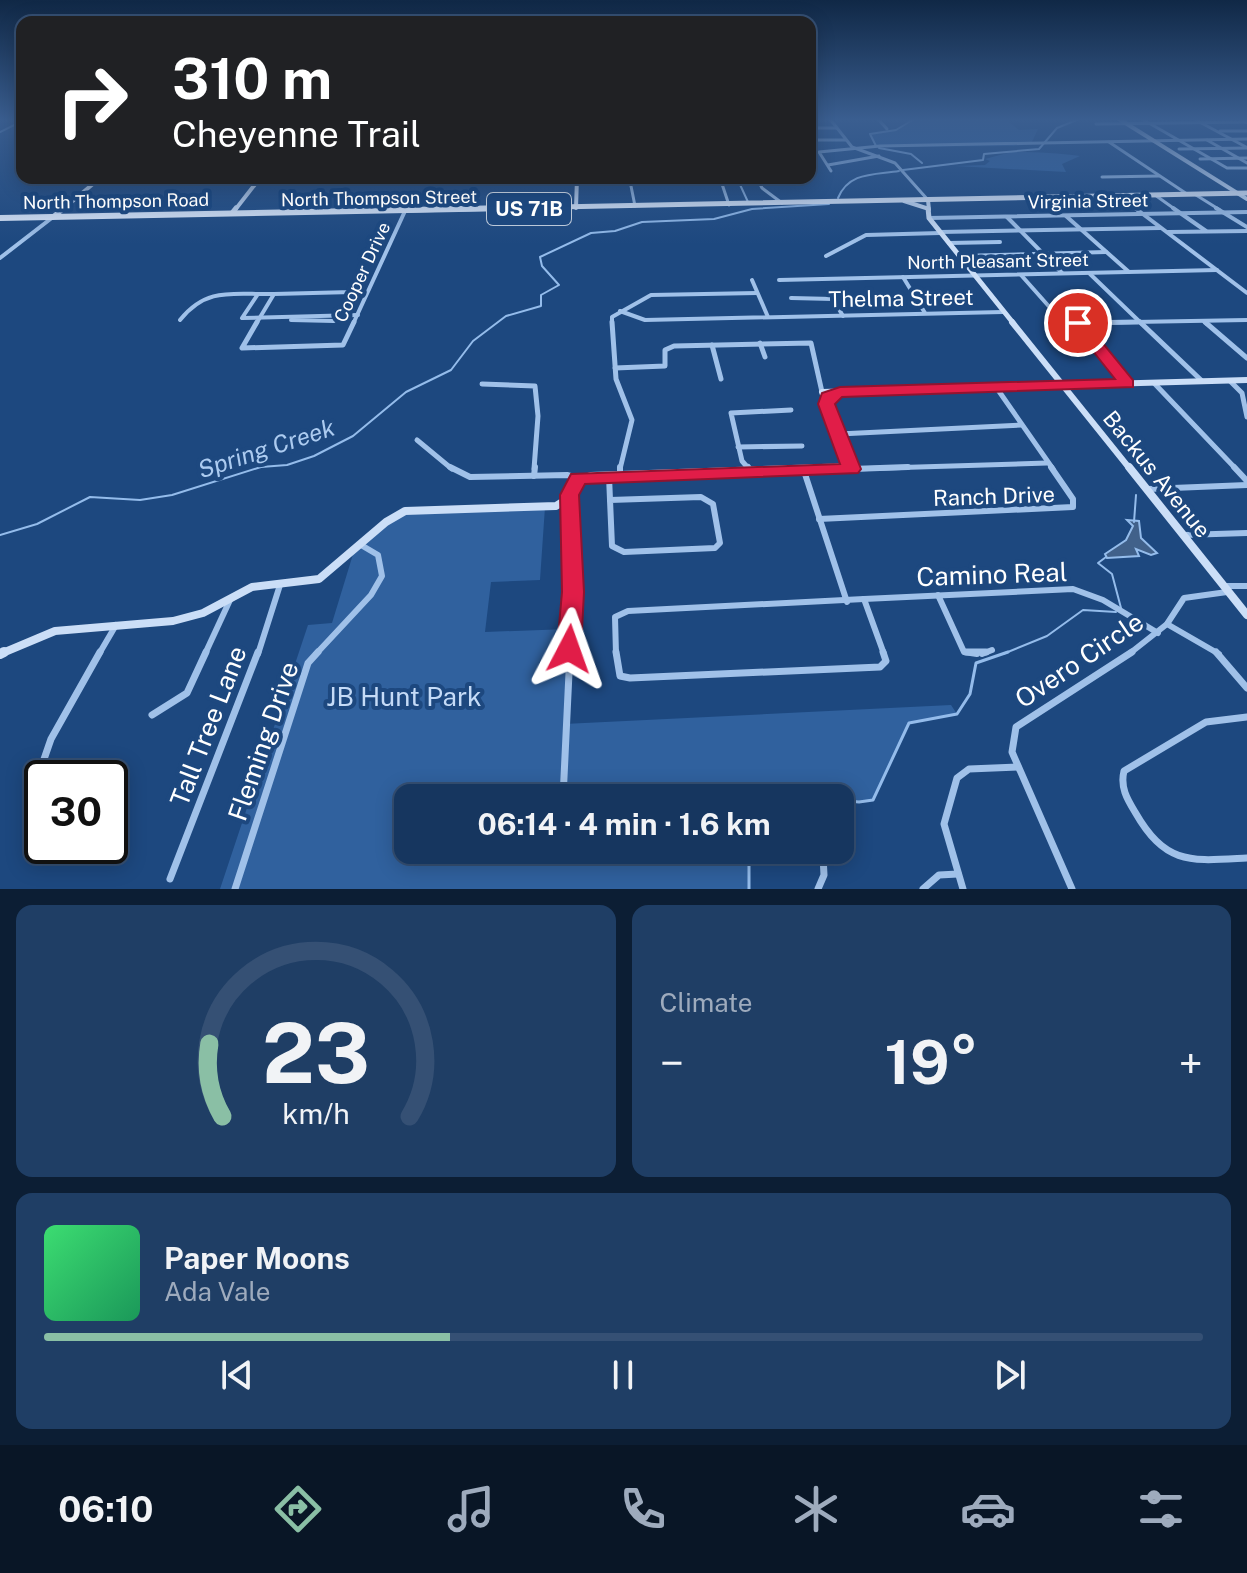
<!DOCTYPE html>
<meta charset="utf-8">
<style>
body{margin:0;font-family:"Public Sans",sans-serif;background:#1f3e65;color:#f1f3f6;height:100vh;display:flex;flex-direction:column;font-size:30px;white-space:nowrap}
*{box-sizing:border-box;margin:0}
p{font-size:26px;color:#9eabbd}
.icon{flex:none;width:44px;height:44px;fill:none;stroke:currentColor;stroke-width:2;stroke-linecap:round;stroke-linejoin:round}
.map{position:relative;height:889px;overflow:hidden}
.panel{display:flex;flex-direction:column;gap:16px;padding:16px;background:#0c1e34;flex:1}
.panel>*{flex:none}
.hud{position:absolute;left:16px;top:16px;width:800px;height:168px;border-radius:16px;box-shadow:0 4px 20px #0003,0 0 0 2px #355074;background:#202124;color:#fff;overflow:hidden}
.speed{position:absolute;left:24px;top:760px;display:flex;gap:16px;font-size:40px;font-weight:700;text-align:center}
.speed>*{display:grid;place-content:center;width:104px;height:104px;border-radius:50%;background:#16365f;box-shadow:0 4px 20px #0003,0 0 0 2px #355074;line-height:1}
.speed .limit{border:4px solid #111;border-radius:12px;background:#fff;color:#111}
.pin{position:absolute;display:grid;place-items:center;width:68px;height:68px;color:#fff;margin:-34px;border:4px solid #fff;border-radius:50%;box-shadow:0 2px 8px #0007}
.me{position:absolute;width:88px;margin:-44px;rotate:4deg;stroke-linejoin:round;filter:drop-shadow(0 0 6px #0008)}
.turn{display:flex;align-items:center;gap:28px;height:168px;padding:0 24px;font-size:36px}
.turn .icon{width:104px;height:104px;stroke-width:2.5}
.turn b{display:block;font-size:56px;line-height:68px}
.big{font-size:60px;font-weight:700;line-height:1.1}
.panel .tile{flex:1;display:flex;flex-direction:column;justify-content:center;gap:12px;min-width:0;padding:0 28px;border-radius:16px;background:#1f3e65}
.panel .dial{align-items:center;gap:0}
.dial svg{height:208px;overflow:visible;fill:none;stroke:#355074;stroke-width:7;stroke-linecap:round;text-anchor:middle}
.dial text{fill:#f1f3f6;stroke:none}
.song{display:flex;align-items:center;gap:24px}
.cover{width:96px;height:96px;border-radius:12px;background:linear-gradient(135deg,hsl(140 70% 55%),hsl(150 70% 35%))}
.played{height:8px;border-radius:4px;background:linear-gradient(90deg,#8abfa5 35%,#355074 35%)}
.keys{display:flex;justify-content:space-around;direction:ltr}
.heat{display:flex;justify-content:space-between;align-items:center;font-size:44px;direction:ltr}
.panel .tiles{flex:1;display:grid;gap:16px;grid-template-columns:1fr 1fr}
.tile:last-child{grid-column:span 2}
.trip{position:absolute;left:394px;top:784px;width:460px;height:80px;border-radius:16px;background:#16365f;box-shadow:0 4px 20px #0003,0 0 0 2px #355074;font-weight:700;line-height:80px;text-align:center}
.dock{display:flex;height:128px;justify-content:space-around;align-items:center;background:#091626;color:#9eabbd}
.dock .icon{width:56px;height:56px}
.dock .selected{color:#8abfa5}
.dock b{font-size:36px;color:#f1f3f6}
.map>svg:first-child{display:block}
.green{fill:#30619e}
.water{fill:#41618a;stroke:#94bceb;stroke-width:2}
.lines{fill:none;stroke-linecap:round;stroke-linejoin:round}
.stream-far1{stroke:#94bceb;stroke-width:2}
.stream{stroke:#94bceb;stroke-width:3}
.street-far4{stroke:#a0c1e9;stroke-width:3}
.street-far3{stroke:#a0c1e9;stroke-width:4}
.street-far2{stroke:#a0c1e9;stroke-width:5}
.street-far1{stroke:#a0c1e9;stroke-width:6}
.street{stroke:#a0c1e9;stroke-width:7}
.secondary-far4{stroke:#cbdef7;stroke-width:4}
.secondary-far3{stroke:#cbdef7;stroke-width:5}
.secondary-far2{stroke:#cbdef7;stroke-width:6}
.secondary-far1{stroke:#cbdef7;stroke-width:8}
.secondary{stroke:#cbdef7;stroke-width:10}
.primary-far1{stroke:#e3eefe;stroke-width:5}
.primary{stroke:#e3eefe;stroke-width:6}
.route{fill:#e11d48;stroke:#92132f;stroke-width:2}
.labels{text-anchor:middle;dominant-baseline:central;stroke-width:8;stroke-linejoin:round;paint-order:stroke}
.far-street-label{font-size:18px;fill:#fff;stroke:#1d487f}
.shield{fill:#1d487f;stroke:#bbc8d9;stroke-width:2}
.shield-label{font-size:20px;font-weight:bold;fill:#fff}
.street-label{font-size:22px;fill:#fff;stroke:#1d487f}
.water-label{font-size:24px;font-style:italic;fill:#accbf0;stroke:#1d487f}
.near-street-label{font-size:26px;fill:#fff;stroke:#1d487f}
.near-park-label{font-size:26px;fill:#c5dbf7;stroke:#1d487f}
</style>
<div class="map">
<svg width="1247" height="889" viewBox="0 0 1247 889">
<rect width="100%" height="100%" fill="#1d487f"/>
<g class="green">
<path d="M939,119H1005L1019,130L1038,129L1031,144L1014,146L877,147L870,135L896,130L914,120Z"/>
<path d="M1011,152C1036,152 1058,153 1080,156L1062,164L1066,172L955,166L985,165L990,161L985,159Z"/>
<path d="M545,507L540,580L491,582L485,632L568,629L564,724L951,705L957,714L909,723L873,800L857,803L836,796L408,798V850H757L749,865V889H220L308,625L332,623L354,551L396,515Z"/>
</g>
<path class="water" d="M1127,520L1139,521L1141,538L1157,553L1151,555L1136,549L1139,556L1107,558L1105,554L1126,540L1133,526Z"/>
<g class="lines">
<g class="stream-far1">
<path d="M0,132L22,121"/>
<path d="M876,146L870,134L896,130L914,119"/>
<path d="M879,148L911,154L922,163"/>
<path d="M903,170L983,160L984,154L1039,149L1057,128L1079,119"/>
<path d="M737,178L748,202"/>
<path d="M838,198C849,172 873,175 899,171"/>
<path d="M1134,522L1136,495"/>
<path d="M0,535L37,524L90,497L140,500L172,495L261,467L287,465L314,456L353,436L406,392L451,370L473,341L506,316L541,306V295L559,285L542,266L540,257L591,233L615,231L642,222L714,219L752,209L829,204"/>
<path d="M1106,557L1098,563L1112,574L1121,608"/>
<path d="M1003,654L1047,636L1083,610L1116,612"/>
</g>
<g class="stream">
<path d="M818,798L859,802L873,800L909,723L957,714L970,694L976,663L1008,652"/>
<path d="M749,889V865L757,850"/>
</g>
<g class="street-far4">
<path d="M830,119L852,147L895,163L928,200"/>
<path d="M878,119L887,129"/>
<path d="M1142,119L1227,168H1247"/>
<path d="M1194,119L1246,147"/>
<path d="M1096,124L1247,122"/>
<path d="M810,128H836"/>
<path d="M1220,131H1247"/>
<path d="M810,140H846"/>
<path d="M1207,140L1247,163"/>
<path d="M1109,142L1187,194"/>
<path d="M1179,149L1247,148"/>
<path d="M1200,159L1247,158"/>
<path d="M828,165L879,156"/>
<path d="M831,171L819,152L880,146L1247,139"/>
<path d="M1102,177L1159,176"/>
<path d="M720,178L729,205"/>
<path d="M757,178L762,188L782,203"/>
<path d="M317,182L398,181L399,178"/>
<path d="M760,183H796L797,178"/>
<path d="M631,186L635,206"/>
<path d="M1155,195L1176,210"/>
<path d="M1196,195L1220,210"/>
<path d="M1119,196L1137,210"/>
<path d="M427,210L435,192"/>
</g>
<g class="street-far3">
<path d="M1135,208L1247,293"/>
<path d="M1173,208L1206,231"/>
<path d="M1216,208L1247,227"/>
<path d="M1066,216L1129,272"/>
<path d="M1007,217L1062,273"/>
<path d="M929,218L1247,212"/>
<path d="M940,232L1160,228"/>
<path d="M1168,232L1247,231"/>
<path d="M949,243L1000,242"/>
<path d="M826,256L866,235L940,233"/>
<path d="M960,256L1106,252"/>
<path d="M0,258L53,217"/>
<path d="M1090,274L1142,324"/>
<path d="M1021,275L1053,311L1079,324"/>
<path d="M903,277L925,313"/>
<path d="M752,280L768,317"/>
<path d="M779,280L1217,270"/>
<path d="M258,294L242,318L358,315"/>
<path d="M791,298L833,299L843,316"/>
<path d="M620,311L645,320L1003,312"/>
<path d="M180,320C207,286 234,295 274,294"/>
<path d="M291,320L334,321L339,315"/>
<path d="M1204,321L1207,324"/>
<path d="M1078,323L1247,320"/>
<path d="M256,324L274,294L352,292L356,287"/>
<path d="M353,324L405,211"/>
<path d="M612,324V317L651,295L757,293"/>
</g>
<g class="street-far2">
<path d="M257,322L242,348L343,345L354,322"/>
<path d="M612,322L616,379L632,420L620,469"/>
<path d="M1076,322L1127,383"/>
<path d="M1140,322L1202,381"/>
<path d="M1205,322L1247,358"/>
<path d="M1078,323L1138,322"/>
<path d="M760,343L765,357"/>
<path d="M712,345L721,379"/>
<path d="M615,368L665,366V350L674,346L811,343L822,392"/>
<path d="M1230,381L1242,393L1247,417"/>
<path d="M1154,383L1236,469"/>
<path d="M482,384L535,386L538,416L534,469"/>
<path d="M996,387L1053,469"/>
<path d="M839,434L1021,425"/>
<path d="M417,440L452,469"/>
<path d="M738,447L802,446"/>
<path d="M749,469L742,461L731,413L791,410"/>
<path d="M852,469L1047,463"/>
</g>
<g class="street-far1">
<path d="M450,467L470,477L567,475L578,478"/>
<path d="M620,467V475"/>
<path d="M748,467L750,470"/>
<path d="M1234,467L1247,481"/>
<path d="M852,469L908,467"/>
<path d="M804,471L847,602"/>
<path d="M534,476L535,467"/>
<path d="M609,476L610,500"/>
<path d="M1148,489L1247,485"/>
<path d="M701,497L713,504L720,543L715,548L624,552L612,546L610,500Z"/>
<path d="M819,519L1073,507V499L1051,467"/>
<path d="M1184,535L1247,533"/>
<path d="M1224,586H1247"/>
<path d="M938,595L964,652L977,654"/>
<path d="M864,599L884,654"/>
<path d="M864,599L1073,589L1103,600L1158,633"/>
<path d="M1167,624L1219,654"/>
<path d="M99,654L116,625"/>
<path d="M205,654L230,600"/>
<path d="M258,654L280,585"/>
<path d="M316,654L371,595L382,576L378,555L361,545"/>
<path d="M570,654L573,592L570,496"/>
<path d="M616,654L615,617L628,611L864,599"/>
<path d="M982,654L992,650"/>
<path d="M1129,654L1167,624L1184,598L1227,592"/>
</g>
<g class="street">
<path d="M616,652L620,676L630,678L880,667L886,661L883,652"/>
<path d="M966,652H986"/>
<path d="M1216,652L1247,688"/>
<path d="M152,715L187,693L206,652"/>
<path d="M1247,717L1206,722L1124,771C1120,787 1127,799 1135,812C1166,866 1191,861 1247,858"/>
<path d="M42,765L51,739L100,652"/>
<path d="M563,798L570,652"/>
<path d="M170,879L258,652"/>
<path d="M235,889L308,663L318,652"/>
<path d="M818,889L824,875L823,856"/>
<path d="M923,889L939,875L958,874"/>
<path d="M963,889L944,824L957,778L969,769L1018,767"/>
<path d="M1072,889L1012,752L1016,727L1132,652"/>
</g>
<g class="secondary-far4">
<path d="M1119,119L1247,199"/>
<path d="M1241,119L1247,122"/>
<path d="M928,200L929,210"/>
<path d="M904,201L926,208"/>
<path d="M576,208L577,178"/>
<path d="M62,210L100,178"/>
<path d="M235,210L260,178"/>
</g>
<g class="secondary-far3">
<path d="M928,208L929,218L1014,324"/>
<path d="M232,213L236,208"/>
<path d="M53,217L64,208"/>
</g>
<g class="secondary-far2">
<path d="M1012,322L1130,469"/>
<path d="M842,469H852L822,392L1247,380"/>
</g>
<g class="secondary-far1">
<path d="M1129,467L1247,615"/>
<path d="M0,654L55,631L173,621L203,613L252,587L319,579L386,522L405,511L556,506L567,499L575,481L591,476L851,467"/>
</g>
<path class="secondary" d="M0,654L4,652"/>
<path class="primary-far1" d="M410,210L1247,193"/>
<path class="primary" d="M0,218L510,208"/>
</g>
<linearGradient id="sky" x2="0" y2="1"><stop stop-color="#102846"/><stop offset="0.49" stop-color="#3a5e90"/><stop offset="1" stop-color="#3a5e90" stop-opacity="0"/></linearGradient>
<rect width="1247" height="244" fill="url(#sky)"/>
<path class="route" d="M1073,320H1084L1133,380V387L842,397L835,404L861,469L858,473L585,484L579,495L584,592L581,649L578,656H561L557,649L562,592L560,495L571,474L840,464L818,404L822,393L840,387L1115,379L1073,326Z"/>
<g class="labels">
<g class="far-street-label">
<text transform="translate(379 198) rotate(-1)">North Thompson Street</text>
<text transform="translate(116 201) rotate(-1)">North Thompson Road</text>
<text transform="translate(1088 201) rotate(-1)">Virginia Street</text>
<text transform="translate(998 261) rotate(-1)">North Pleasant Street</text>
<text transform="translate(362 272) rotate(-65)">Cooper Drive</text>
</g>
<rect class="shield" x="487" y="193" width="84" height="32" rx="6"/>
<g class="shield-label">
<text x="529" y="209">US 71B</text>
</g>
<g class="street-label">
<text transform="translate(901 298) rotate(-1)">Thelma Street</text>
<text transform="translate(1157 474) rotate(51)">Backus Avenue</text>
<text transform="translate(994 496) rotate(-2)">Ranch Drive</text>
</g>
<g class="water-label">
<text transform="translate(266 448) rotate(-18)">Spring Creek</text>
</g>
<g class="near-street-label">
<text transform="translate(992 574) rotate(-2)">Camino Real</text>
<text transform="translate(1079 660) rotate(-34)">Overo Circle</text>
<text transform="translate(208 726) rotate(-69)">Tall Tree Lane</text>
<text transform="translate(263 741) rotate(-71)">Fleming Drive</text>
</g>
<g class="near-park-label">
<text x="404" y="696">JB Hunt Park</text>
</g>
</g>
</svg>
<div class="speed"><div class="limit">30</div></div>
<div class="pin" style="left:1078px;top:323px;background:#d93025"><svg class="icon" aria-label="arrive" viewBox="0 0 24 24"><path d="M6 21V4h12l-3 4 3 4H6"/></svg></div>
<svg class="me" style="left:569px;top:649px" viewBox="-20 -20 40 40"><path d="M0-17L14 15 0 8-14 15z" fill="#e11d48" stroke="#fff" stroke-width="4"/></svg>
<div class="trip">06:14 · 4 min · 1.6 km</div>
<div class="hud">
<div class="turn"><svg class="icon" aria-label="right" viewBox="0 0 24 24"><path d="M7 20v-9h11M14 6l5 5-5 5"/></svg><div><b>310 m</b>Cheyenne Trail</div></div>
</div>
</div>
<section class="panel">
<div class="tiles">
<div class="tile dial"><svg viewBox="0 0 100 80">
<path d="M14 69A42 42 0 1 1 86 69"/>
<path d="M14 69A42 42 0 0 1 9 41" stroke="#8abfa5"/>
<text x="50" y="56" font-size="32" font-weight="700">23</text>
<text x="50" y="72" font-size="11">km/h</text>
</svg></div>
<div class="tile"><p>Climate</p>
<div class="heat"><a>−</a><b class="big">19°</b><a>+</a></div>
</div>
<div class="tile">
<div class="song"><i class="cover"></i><div><b>Paper Moons</b><p>Ada Vale</p></div></div>
<div class="played"></div>
<div class="keys"><svg class="icon" aria-label="previous" viewBox="0 0 24 24"><path d="M18 5L8 12l10 7zM5 5v14"/></svg><svg class="icon" aria-label="pause" viewBox="0 0 24 24"><path d="M8 5v14M16 5v14"/></svg><svg class="icon" aria-label="next" viewBox="0 0 24 24"><path d="M6 5l10 7-10 7zM19 5v14"/></svg></div>
</div>
</div>
</section>
<nav class="dock">
<b>06:10</b>
<svg class="icon selected" aria-label="directions" viewBox="0 0 24 24"><path d="M12 3l9 9-9 9-9-9zM9 14v-3h6M13 9l2 2-2 2"/></svg>
<svg class="icon" aria-label="music" viewBox="0 0 24 24"><path d="M9 18V5l10-2v13"/><circle cx="6" cy="18" r="3"/><circle cx="16" cy="16" r="3"/></svg>
<svg class="icon" aria-label="phone" viewBox="0 0 24 24"><path d="M5 4h4l2 5-3 2q2 4 5 5l2-3 5 2v4C11 20 4 13 5 4z"/></svg>
<svg class="icon" aria-label="climate" viewBox="0 0 24 24"><path d="M12 3v18M4 7l16 10M4 17L20 7"/></svg>
<svg class="icon" aria-label="car" viewBox="0 0 24 24"><path d="M5 17H2v-5l4-1 3-4h7l3 4 3 1v5h-3M9 17h6M6 11h13"/><circle cx="7" cy="17" r="2"/><circle cx="17" cy="17" r="2"/></svg>
<svg class="icon" aria-label="filters" viewBox="0 0 24 24"><path d="M4 7h16M4 17h16"/><circle cx="9" cy="7" r="2"/><circle cx="15" cy="17" r="2"/></svg>
</nav>
